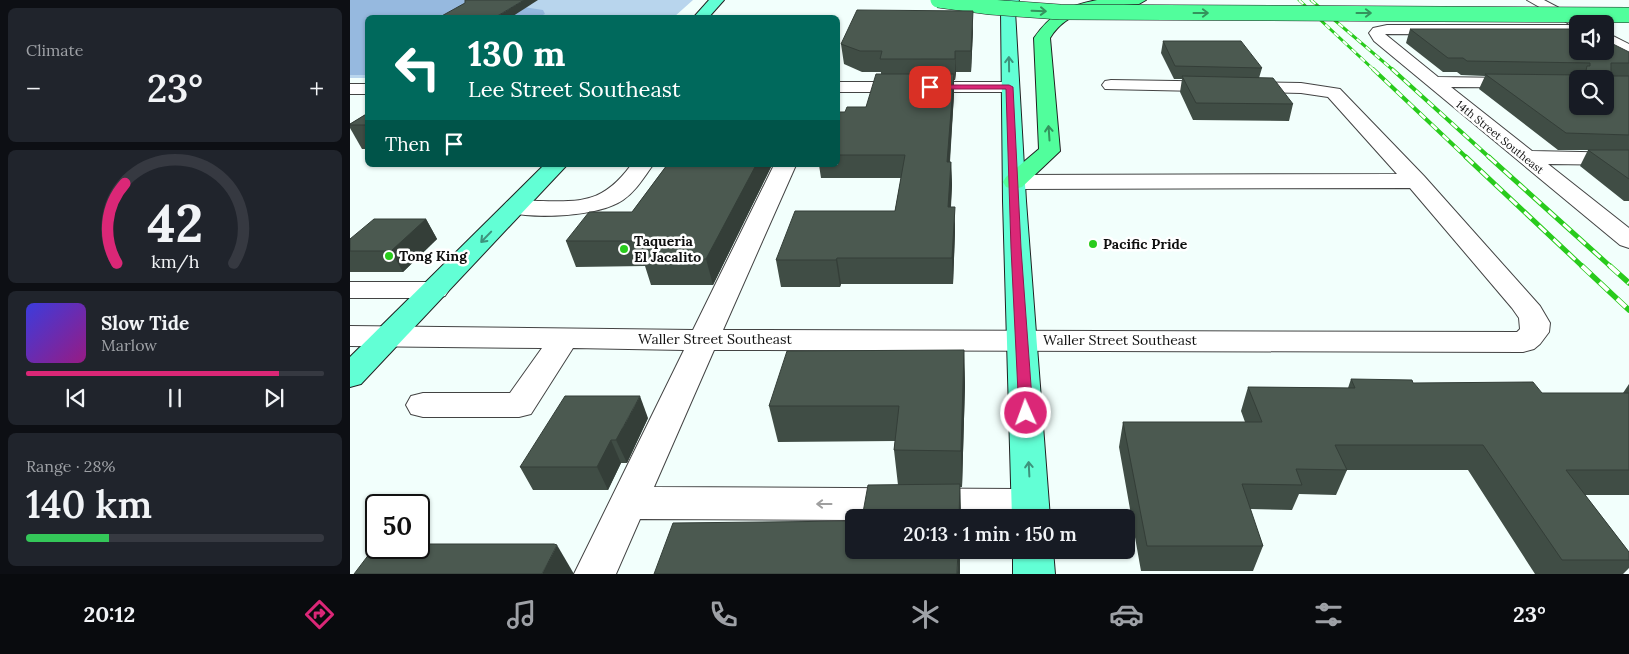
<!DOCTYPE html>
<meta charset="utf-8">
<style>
body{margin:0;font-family:Lora,serif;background:#20242c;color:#f1f3f6;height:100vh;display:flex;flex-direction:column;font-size:19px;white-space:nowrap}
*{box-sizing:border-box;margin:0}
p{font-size:16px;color:#9ea1a6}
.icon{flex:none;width:28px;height:28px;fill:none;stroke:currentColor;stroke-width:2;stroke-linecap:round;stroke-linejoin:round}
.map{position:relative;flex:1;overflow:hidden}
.drawer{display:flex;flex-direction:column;gap:8px;padding:8px;background:#0d0f14;width:350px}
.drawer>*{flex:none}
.guide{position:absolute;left:15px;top:15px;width:475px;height:152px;border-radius:8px;box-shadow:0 1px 4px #0004;background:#00695c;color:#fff;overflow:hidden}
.fabs{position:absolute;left:1219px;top:15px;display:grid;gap:10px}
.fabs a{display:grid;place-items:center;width:45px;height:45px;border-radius:8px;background:#171b24;box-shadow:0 1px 4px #0004;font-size:25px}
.speed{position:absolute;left:15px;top:494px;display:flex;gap:10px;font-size:25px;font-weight:700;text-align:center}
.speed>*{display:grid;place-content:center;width:65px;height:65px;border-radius:50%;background:#171b24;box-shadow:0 1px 4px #0004;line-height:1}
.speed .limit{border:2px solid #111;border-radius:8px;background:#fff;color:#111}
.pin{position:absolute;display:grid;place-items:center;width:42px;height:42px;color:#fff;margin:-21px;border-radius:10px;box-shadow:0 2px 8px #0006}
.me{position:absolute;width:55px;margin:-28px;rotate:358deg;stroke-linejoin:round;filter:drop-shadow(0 0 4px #0008)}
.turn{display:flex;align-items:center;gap:18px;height:105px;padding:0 20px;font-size:22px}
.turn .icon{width:65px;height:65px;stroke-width:2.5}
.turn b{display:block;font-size:35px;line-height:42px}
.then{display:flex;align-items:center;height:48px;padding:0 20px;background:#0003;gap:10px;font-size:19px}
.big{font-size:38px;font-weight:600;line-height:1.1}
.drawer .widget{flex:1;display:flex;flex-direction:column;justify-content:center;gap:8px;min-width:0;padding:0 18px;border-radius:8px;background:#20242c}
.drawer .dial{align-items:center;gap:0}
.dial svg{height:130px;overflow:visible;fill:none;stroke:#363941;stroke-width:7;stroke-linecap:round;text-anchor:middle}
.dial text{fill:#f1f3f6;stroke:none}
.song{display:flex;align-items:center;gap:15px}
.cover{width:60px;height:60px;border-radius:8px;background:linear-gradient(135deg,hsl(240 70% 55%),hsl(310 70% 35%))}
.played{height:5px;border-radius:2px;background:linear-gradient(90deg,#db2777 85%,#363941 85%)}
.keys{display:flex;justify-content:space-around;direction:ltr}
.heat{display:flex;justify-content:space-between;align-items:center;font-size:28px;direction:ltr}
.charge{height:8px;border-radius:4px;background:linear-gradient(90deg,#34c759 28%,#363941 0)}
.trip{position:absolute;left:495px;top:509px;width:290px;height:50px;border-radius:8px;background:#171b24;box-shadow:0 1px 4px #0004;font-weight:600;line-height:50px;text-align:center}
.dock{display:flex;height:80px;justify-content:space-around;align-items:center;background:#090b0e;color:#9ea1a6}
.dock .icon{width:35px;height:35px}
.dock .on{color:#db2777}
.dock b{font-size:22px;color:#f1f3f6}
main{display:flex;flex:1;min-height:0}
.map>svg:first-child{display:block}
.green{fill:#b8d5ed}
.forest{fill:#96b9df}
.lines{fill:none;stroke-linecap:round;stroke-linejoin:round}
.minor-casing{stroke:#434343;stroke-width:2}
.major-casing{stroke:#212121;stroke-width:2}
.highway-casing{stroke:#212121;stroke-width:2}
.minor{fill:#fff;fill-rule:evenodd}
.major{fill:#62ffd5;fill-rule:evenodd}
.highway{fill:#51fe9c;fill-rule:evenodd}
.rail-far3-casing{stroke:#29cb1c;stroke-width:3}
.rail-far2-casing{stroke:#29cb1c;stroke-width:4}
.rail-far1-casing{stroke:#29cb1c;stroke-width:5}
.rail-casing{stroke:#29cb1c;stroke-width:5.5}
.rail-far3{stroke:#fff;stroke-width:2;stroke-dasharray:6;stroke-linecap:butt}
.rail-far2{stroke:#fff;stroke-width:2.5;stroke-dasharray:8;stroke-linecap:butt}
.rail-far1{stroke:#fff;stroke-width:3;stroke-dasharray:10;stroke-linecap:butt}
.rail{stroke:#fff;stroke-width:4;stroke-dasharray:12;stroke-linecap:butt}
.highway-bridge-casing{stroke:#212121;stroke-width:16;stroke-linecap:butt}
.highway-bridge{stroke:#51fe9c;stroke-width:15}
.wall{fill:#404d45}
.shaded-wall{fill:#343e38}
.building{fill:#4b5950;stroke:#343e38;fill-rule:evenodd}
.oneway{stroke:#34935d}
.oneway2{stroke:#3d937c}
.oneway3{stroke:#9f9f9f}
.route{fill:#db2777;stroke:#8e194d}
.poi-dot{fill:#29cb1c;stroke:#fff;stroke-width:2}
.labels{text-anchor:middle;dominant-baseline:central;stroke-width:5;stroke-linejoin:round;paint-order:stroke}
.far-street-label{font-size:11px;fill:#101010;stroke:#fff}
.poi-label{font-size:14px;font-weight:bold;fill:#101010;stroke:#fff;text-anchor:start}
.street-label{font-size:14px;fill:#101010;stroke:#fff}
</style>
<main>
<section class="drawer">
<div class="widget"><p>Climate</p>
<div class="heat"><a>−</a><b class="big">23°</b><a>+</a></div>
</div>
<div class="widget dial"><svg viewBox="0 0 100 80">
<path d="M14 69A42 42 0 1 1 86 69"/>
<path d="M14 69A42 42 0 0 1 19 20" stroke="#db2777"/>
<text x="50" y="56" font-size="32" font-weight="700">42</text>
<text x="50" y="72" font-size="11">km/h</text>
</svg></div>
<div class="widget">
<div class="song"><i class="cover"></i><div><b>Slow Tide</b><p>Marlow</p></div></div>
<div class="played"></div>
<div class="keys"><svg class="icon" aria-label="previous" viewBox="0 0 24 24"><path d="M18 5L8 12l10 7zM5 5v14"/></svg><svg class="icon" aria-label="pause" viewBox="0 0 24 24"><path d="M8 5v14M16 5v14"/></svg><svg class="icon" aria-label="next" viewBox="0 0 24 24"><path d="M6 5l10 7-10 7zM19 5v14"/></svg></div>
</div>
<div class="widget"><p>Range · 28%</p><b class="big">140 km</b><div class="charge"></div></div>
</section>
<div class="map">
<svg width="1279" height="574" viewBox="0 0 1279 574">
<rect width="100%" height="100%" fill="#f2fffc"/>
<path class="green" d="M0,0H343L324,17L18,18L17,78H0Z"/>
<path class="forest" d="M0,0H172L167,6L193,10L195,14L186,18H18L17,75H0Z"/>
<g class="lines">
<g class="minor-casing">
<g id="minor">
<path d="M1177,0H1194L1234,21L1236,24H1228V35L1035,34L1088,77L1232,79H1228V88L1101,87L1182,151L1279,153V165L1198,164L1279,228V248L1270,245L1024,41L1019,33L1023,28L1037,25H1221Z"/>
<path d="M1255,32L1279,44V55L1255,43Z"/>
<path d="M761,80L951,83L990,89L1074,176L1190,306L1200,323L1199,332L1190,344L1184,349L1173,352L364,350L304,487L680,489L693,494L699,505L693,516L690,518H504V520L290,519L266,574H224L334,350L223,348L181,414L169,417H73L61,414L56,405L61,396L73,393H160L192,348L0,346V326L343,330L424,165H446L373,330L1167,332L1170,329L1169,318L1162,308L1060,188L664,189L656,187L653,182L656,177L664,175L1047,174L978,97L951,93L755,89L752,85L755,81Z"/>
<path d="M488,82H659L665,83L668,87L665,91L659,92H488Z"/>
<rect x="0" y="84" width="18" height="10"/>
<path d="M281,165H303C294,177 286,191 273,200C248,217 186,219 157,212L153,207L157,202C167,199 177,200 188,201C232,202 253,203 281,165Z"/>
<path d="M0,282H85L95,284L99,290L95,296L85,298H0Z"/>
</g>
</g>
<g class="major-casing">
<g id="major">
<path d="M359,0H374L358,18H343Z"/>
<path d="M655,0H669L665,11L676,201L700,518H662L653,201L651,11Z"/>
<path d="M194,165H217L11,384L0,387V357Z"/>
<path d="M663,550H703L705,574H663Z"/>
</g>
</g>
<g class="highway-casing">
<path id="highway" d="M747,0H796L789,4C756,6 719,7 700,38L710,151L672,187L664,189L656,187L653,182L656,177L689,149L684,38C702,12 718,6 747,0Z"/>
</g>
<use href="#minor" class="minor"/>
<use href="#major" class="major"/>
<use href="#highway" class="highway"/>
<g class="rail-far3-casing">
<g id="rail-far3">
<path d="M949,0L1024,70"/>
<path d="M961,0L1043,70"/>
</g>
</g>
<g class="rail-far2-casing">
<g id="rail-far2">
<path d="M1023,69L1117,158"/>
<path d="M1042,69L1140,158"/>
</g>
</g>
<g class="rail-far1-casing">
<g id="rail-far1">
<path d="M1116,157L1233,267"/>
<path d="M1139,157L1261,267"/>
</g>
</g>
<g class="rail-casing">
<g id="rail">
<path d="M1232,266L1279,310"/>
<path d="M1260,266L1279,283"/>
</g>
</g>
<use href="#rail-far3" class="rail-far3"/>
<use href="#rail-far2" class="rail-far2"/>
<use href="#rail-far1" class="rail-far1"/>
<use href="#rail" class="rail"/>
<g class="highway-bridge-casing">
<path id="highway-bridge" d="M588,0L640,7L710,12L1279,15"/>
</g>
<use href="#highway-bridge" class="highway-bridge"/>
</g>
<g class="wall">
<path d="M1060,29L1279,52V201H1274L1230,166L1238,150H1208L1129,89L1135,76L1111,75L1107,72H1093L1056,43Z"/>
<path d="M623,30L621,72H606L605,80H604V94L600,162H601L602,185L601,207L605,232L603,284H491L490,287H431L426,260L545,211L551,178H471L469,165H488V112H495L516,107L531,74V72H512L494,64L491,44Z"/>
<path d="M813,41L912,68L909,78L943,104L939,121L843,120L830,92L832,79H824L811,53Z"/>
<path d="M18,113V149H12L0,128V124Z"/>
<path d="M317,165H422L363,285H301L295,266L226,267L216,241L282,212Z"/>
<path d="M76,219L87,239L53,272H0V239Z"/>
<path d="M614,350L615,385L612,487H610L611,518H512L548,485L544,450L545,441L428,442L419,406Z"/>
<path d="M1001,379L1063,383L1192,393H1273L1279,384V495H1235L1279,552V568L1273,574H1185L1118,470H997L986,495L949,494L942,510L900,509L913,546L903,571H791L769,447L773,422H895L891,411L898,387L998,388Z"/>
<path d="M298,418L277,463H271L258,490H183L170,467Z"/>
</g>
<g class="shaded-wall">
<path d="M174,0H188L160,18H144Z"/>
<path d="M623,11V30L621,72V51Z"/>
<path d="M605,51L606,72L605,80Z"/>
<path d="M604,74V94L598,185L597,162Z"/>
<path d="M601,162L602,185L599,232L598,207Z"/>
<path d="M406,165H422L363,285L356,259Z"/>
<path d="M605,207V232L603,284L602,258Z"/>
<path d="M76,219L87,239L53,272L41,251Z"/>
<path d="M487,258L491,284L490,287L486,260Z"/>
<path d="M614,350L615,385L612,487L611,451Z"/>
<path d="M290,396L298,418L277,463L266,440Z"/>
<path d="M261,440L271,463L258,490L247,467Z"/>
<path d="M610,484L611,518H609Z"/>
<path d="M207,545L224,574H192Z"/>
<path d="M608,550H610V574H607Z"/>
</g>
<g class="building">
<path d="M115,0H174L144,18H88L115,3Z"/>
<path d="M507,10L623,11L621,51H605V59H530L532,51H510L491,44Z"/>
<path d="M1060,29H1228V51H1255V40L1279,52V63H1261V76H1279V135L1216,133L1135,74L1235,75L1237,66H1240V63L1117,61L1113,58H1098ZM1228,79H1255V106H1228Z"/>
<path d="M813,41H891L912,68L825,66Z"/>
<path d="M526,74H604L597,162H601L598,207H605L602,258H487L486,260H426L445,211H545L555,155H488V112H495L497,107H516Z"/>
<path d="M832,76L923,78L943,104L846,103Z"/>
<path d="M18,113V125H0V124Z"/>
<path d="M1238,150H1279V179Z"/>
<path d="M317,165H406L356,259H293L305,241H216L239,212H282Z"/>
<path d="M24,219H76L41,251H0V239Z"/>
<path d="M614,350L611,451L544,450L549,406H419L437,351Z"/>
<path d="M1001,379L1062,380L1063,383L1183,382L1192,393H1279V470H1216L1279,552V560H1212L1133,445H985L997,470L946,469L952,485L892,484L913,546H797L773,422H912L898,387L1005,388Z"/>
<path d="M215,396H290L266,440H261L247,467H170Z"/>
<path d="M610,484L609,518H512L518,485Z"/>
<path d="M504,521V550H608L607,574H304L323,523Z"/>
<path d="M69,544H204L207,545L192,574H4L26,545V548H69Z"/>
</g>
<defs><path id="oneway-shaft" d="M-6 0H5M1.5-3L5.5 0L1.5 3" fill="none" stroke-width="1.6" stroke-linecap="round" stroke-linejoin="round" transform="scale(1.25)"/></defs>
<g class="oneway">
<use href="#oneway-shaft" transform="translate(689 11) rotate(2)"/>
<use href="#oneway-shaft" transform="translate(851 13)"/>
<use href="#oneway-shaft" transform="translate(1014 13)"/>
<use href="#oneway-shaft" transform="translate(699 133) rotate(-94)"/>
</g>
<g class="oneway2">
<use href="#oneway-shaft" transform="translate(659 64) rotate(-91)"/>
<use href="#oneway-shaft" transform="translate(136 237) rotate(134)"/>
<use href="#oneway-shaft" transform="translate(679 469) rotate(-93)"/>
</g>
<use class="oneway3" href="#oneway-shaft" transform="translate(474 504) rotate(-180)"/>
<path class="route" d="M578,85H659L663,87L671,248L683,413L681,417H671L669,413L661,248L656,89H580L578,88Z"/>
<g class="poi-dot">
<circle cx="743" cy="244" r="5"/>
<circle cx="274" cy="249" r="5"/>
<circle cx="39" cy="256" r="5"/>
</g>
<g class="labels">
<g class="far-street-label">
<text transform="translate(1150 137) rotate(39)">14th Street Southeast</text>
</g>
<g class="poi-label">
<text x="284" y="241">Taqueria<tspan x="284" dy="16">El Jacalito</tspan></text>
<text x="753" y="244">Pacific Pride</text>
<text x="49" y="256">Tong King</text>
</g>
<g class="street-label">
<text x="365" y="339">Waller Street Southeast</text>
<text x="770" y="340">Waller Street Southeast</text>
</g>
</g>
</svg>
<div class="fabs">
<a><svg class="icon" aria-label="sound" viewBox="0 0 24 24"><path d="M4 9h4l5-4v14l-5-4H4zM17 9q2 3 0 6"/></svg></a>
<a><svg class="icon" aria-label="search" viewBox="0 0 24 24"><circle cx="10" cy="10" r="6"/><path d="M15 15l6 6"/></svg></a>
</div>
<div class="speed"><div class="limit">50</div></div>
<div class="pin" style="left:580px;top:87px;background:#d93025"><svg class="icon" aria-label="arrive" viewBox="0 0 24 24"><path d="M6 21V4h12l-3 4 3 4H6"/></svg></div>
<svg class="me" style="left:676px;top:413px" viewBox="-20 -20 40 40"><circle r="17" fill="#db2777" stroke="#fff" stroke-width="3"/><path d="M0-11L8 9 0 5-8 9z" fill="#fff"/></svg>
<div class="trip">20:13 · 1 min · 150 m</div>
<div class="guide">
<div class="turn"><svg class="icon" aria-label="left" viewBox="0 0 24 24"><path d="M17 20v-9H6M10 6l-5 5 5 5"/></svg><div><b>130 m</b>Lee Street Southeast</div></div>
<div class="then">Then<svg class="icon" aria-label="arrive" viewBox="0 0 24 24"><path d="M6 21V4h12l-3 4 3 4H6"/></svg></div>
</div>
</div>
</main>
<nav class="dock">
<b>20:12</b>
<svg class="icon on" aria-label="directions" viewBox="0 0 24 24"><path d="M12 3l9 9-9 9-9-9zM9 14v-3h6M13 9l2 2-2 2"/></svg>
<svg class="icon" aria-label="music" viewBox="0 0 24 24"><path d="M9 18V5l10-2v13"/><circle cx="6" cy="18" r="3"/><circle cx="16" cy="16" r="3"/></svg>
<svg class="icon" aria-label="phone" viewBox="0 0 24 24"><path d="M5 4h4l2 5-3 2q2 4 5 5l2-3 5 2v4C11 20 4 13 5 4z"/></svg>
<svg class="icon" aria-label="climate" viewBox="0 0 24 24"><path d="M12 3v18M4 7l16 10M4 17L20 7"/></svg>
<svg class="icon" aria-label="car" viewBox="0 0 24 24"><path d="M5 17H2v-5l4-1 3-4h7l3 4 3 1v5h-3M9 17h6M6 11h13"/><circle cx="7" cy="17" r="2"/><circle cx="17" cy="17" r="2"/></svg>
<svg class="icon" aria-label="filters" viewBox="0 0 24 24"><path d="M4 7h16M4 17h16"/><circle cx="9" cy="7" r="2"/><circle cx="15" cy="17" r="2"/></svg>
<b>23°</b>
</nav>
